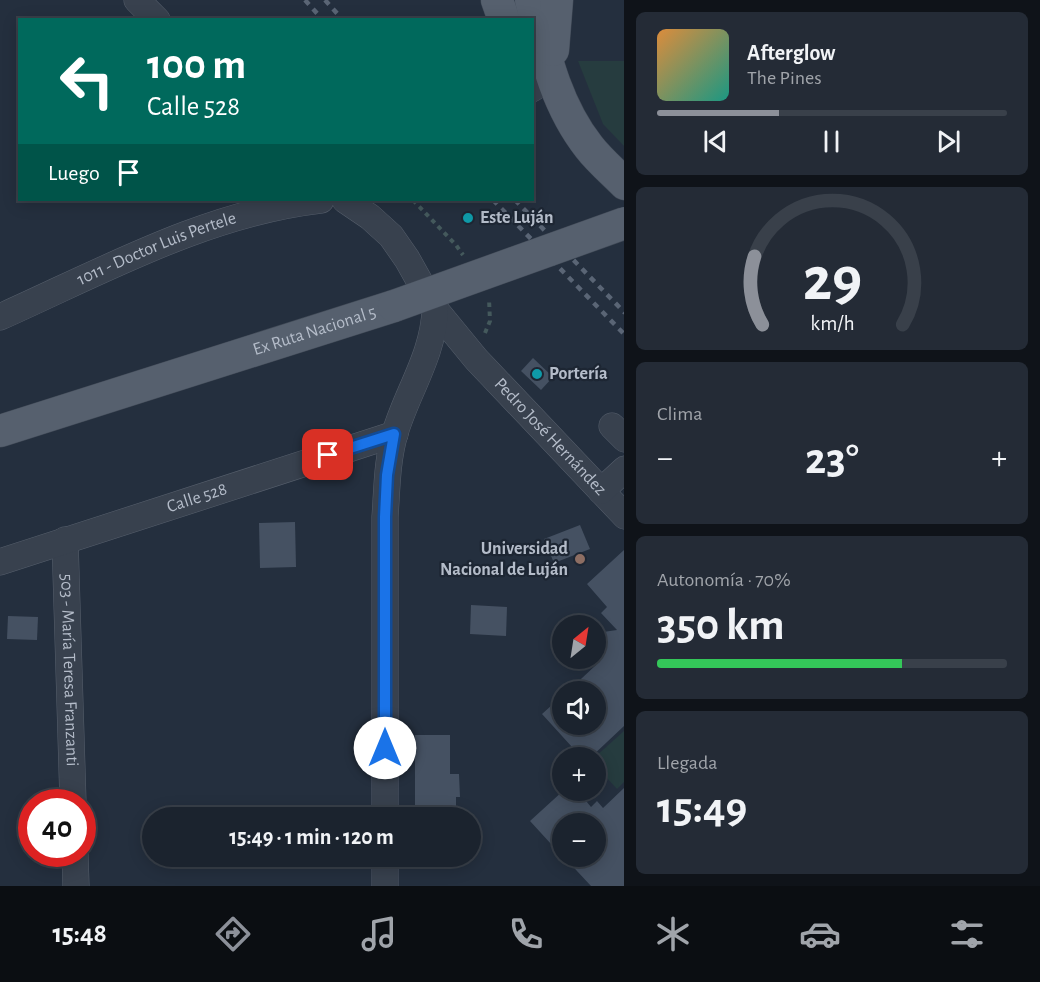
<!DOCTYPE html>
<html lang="es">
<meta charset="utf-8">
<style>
body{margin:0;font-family:"Alegreya Sans",sans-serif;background:#242b36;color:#f1f3f6;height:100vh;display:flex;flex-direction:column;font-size:22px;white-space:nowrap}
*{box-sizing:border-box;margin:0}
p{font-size:20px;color:#a0a4aa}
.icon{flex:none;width:33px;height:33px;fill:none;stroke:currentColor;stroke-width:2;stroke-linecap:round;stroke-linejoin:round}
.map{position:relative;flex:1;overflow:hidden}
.drawer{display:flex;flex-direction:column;gap:12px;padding:12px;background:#0f1319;width:416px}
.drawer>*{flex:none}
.hud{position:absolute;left:18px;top:18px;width:516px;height:183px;border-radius:0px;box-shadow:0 3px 15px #0003,0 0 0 2px #39404a;background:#00695c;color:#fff;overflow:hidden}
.needle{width:39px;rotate:30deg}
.controls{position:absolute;left:552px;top:615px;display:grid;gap:12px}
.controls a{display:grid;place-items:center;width:54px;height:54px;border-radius:50%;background:#1b232e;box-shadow:0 3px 15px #0003,0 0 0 2px #39404a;font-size:30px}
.speed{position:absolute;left:18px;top:789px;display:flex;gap:12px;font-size:30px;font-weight:700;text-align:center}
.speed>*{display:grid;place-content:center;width:78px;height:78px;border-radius:50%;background:#1b232e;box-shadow:0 3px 15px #0003,0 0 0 2px #39404a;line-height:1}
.speed .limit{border:9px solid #d22;background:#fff;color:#111}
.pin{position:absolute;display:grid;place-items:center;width:51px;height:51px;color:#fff;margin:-26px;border-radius:12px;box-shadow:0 3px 9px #0006}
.me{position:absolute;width:66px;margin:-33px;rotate:0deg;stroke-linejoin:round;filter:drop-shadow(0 0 4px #0008)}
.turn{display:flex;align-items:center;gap:21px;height:126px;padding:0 30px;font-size:27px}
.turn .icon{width:78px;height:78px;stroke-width:2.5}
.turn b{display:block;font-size:42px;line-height:51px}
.then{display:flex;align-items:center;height:57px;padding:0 30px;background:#0003;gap:12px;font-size:22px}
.big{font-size:45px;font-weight:600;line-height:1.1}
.drawer .card{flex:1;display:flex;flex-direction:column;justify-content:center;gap:9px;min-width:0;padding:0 21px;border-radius:9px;background:#242b36}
.drawer .dial{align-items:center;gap:0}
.dial svg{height:156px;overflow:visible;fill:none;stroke:#39404a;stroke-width:7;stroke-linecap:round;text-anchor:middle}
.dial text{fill:#f1f3f6;stroke:none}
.song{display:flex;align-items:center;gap:18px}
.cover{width:72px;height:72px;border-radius:9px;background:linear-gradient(135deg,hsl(30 70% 55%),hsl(170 70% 35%))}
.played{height:6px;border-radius:3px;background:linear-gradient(90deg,#8c9099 35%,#39404a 35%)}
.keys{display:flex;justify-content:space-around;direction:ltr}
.heat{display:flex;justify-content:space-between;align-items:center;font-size:33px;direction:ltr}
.charge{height:9px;border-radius:4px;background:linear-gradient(90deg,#34c759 70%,#39404a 0)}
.trip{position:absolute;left:142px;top:807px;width:339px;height:60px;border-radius:30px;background:#1b232e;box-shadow:0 3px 15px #0003,0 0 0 2px #39404a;font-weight:600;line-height:60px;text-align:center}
.tabs{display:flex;height:96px;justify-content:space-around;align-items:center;background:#0b0e12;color:#a0a4aa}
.tabs .icon{width:42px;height:42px}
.tabs .active{color:#8c9099}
.tabs b{font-size:27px;color:#f1f3f6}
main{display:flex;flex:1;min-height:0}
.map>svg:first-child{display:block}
.green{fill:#263c3f}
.building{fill:#455162}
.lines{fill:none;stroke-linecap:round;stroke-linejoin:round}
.minor-casing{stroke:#565f6c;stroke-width:27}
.major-casing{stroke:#414a57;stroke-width:33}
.path{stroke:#44595c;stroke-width:4;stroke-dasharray:4.5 4.5;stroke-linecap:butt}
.minor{stroke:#38414e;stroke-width:26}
.major{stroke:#56606e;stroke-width:32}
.rail{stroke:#5a6575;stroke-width:4.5;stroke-dasharray:6 6;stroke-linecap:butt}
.major-bridge-casing{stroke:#414a57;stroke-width:33;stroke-linecap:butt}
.major-bridge{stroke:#56606e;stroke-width:32}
.route-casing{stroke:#114b97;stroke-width:15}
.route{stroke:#1a73e8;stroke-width:10}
.culture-dot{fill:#0f9aa8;stroke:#1d2633;stroke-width:2}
.education-dot{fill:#8d6e63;stroke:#1d2633;stroke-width:2}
.labels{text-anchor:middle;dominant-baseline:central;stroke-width:4.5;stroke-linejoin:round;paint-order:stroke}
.poi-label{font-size:18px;font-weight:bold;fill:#b4bcc9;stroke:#1d2633;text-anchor:start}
.street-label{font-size:18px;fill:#b4bcc9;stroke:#1d2633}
</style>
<main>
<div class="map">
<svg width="625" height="886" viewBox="0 0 625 886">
<rect width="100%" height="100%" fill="#242f3e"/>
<g class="green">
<path d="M578,61H624V146L603,124Z"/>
<path d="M624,731V782L617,789L596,766L595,757Z"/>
</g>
<g class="building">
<path d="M533,358L553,377L541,390L521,371Z"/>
<path d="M295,522L296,567L260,568L259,523Z"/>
<path d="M580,525L590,549L554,563L544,539Z"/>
<path d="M624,550V726L590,758H582L542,714L562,696V724H596V692H567L596,665V633L617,630L601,613L607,607L587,584Z"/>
<path d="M471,605L507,607L506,636L470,634Z"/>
<path d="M8,616L38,617L37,640L7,639Z"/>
<path d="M415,735H450V774H459L460,797H456V818H415Z"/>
<path d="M624,788V886H591L563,856H596V824H562V856L530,821L564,790H577L591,807L597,801L603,808Z"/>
</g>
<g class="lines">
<g class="minor-casing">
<g id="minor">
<path d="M137,0L157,20"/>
<path d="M532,89L551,75"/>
<path id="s1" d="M345,200L370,217L391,236L407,259L435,309L476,359L625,516"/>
<path id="s2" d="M0,317C103,271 207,213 321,200"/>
<path d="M612,426L625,439"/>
<path d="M601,491L625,469"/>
<path id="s3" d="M65,540L73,802"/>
<path id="s4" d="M0,562L395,434"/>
<path d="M385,818V517C387,489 387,460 395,433C407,392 434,354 435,309"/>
<path d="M75,854L76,886"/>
<path d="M385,886V856"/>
</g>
</g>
<g class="major-casing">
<g id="major">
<path d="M497,0L504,20"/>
<path d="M531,0C544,51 555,104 589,147C599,160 613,172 625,184"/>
<path d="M553,50L557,0"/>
<path id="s5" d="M0,431L394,306"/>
</g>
</g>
<g class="path">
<path d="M413,200L456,245L463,255"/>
<path d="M485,333L490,321L489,299"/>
</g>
<use href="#minor" class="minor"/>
<use href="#major" class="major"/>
<g class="rail">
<path d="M305,0L323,20"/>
<path d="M325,0L343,20"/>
<path d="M493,200L625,335"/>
<path d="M515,200L625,313"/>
</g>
<g class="major-bridge-casing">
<path id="major-bridge" d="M394,306L625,223"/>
</g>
<use href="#major-bridge" class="major-bridge"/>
</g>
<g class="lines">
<g class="route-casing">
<path id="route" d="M328,455L394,434L387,475L385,517V748"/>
</g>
<use href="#route" class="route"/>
</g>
<g class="culture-dot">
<circle cx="468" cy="218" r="6"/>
<circle cx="537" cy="374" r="6"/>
</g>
<circle class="education-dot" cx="580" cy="559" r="6"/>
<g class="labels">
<g class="poi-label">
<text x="480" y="218">Este Luján</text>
<text x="549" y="374">Portería</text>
<text x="568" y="549" text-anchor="end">Universidad<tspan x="568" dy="21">Nacional de Luján</tspan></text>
</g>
<g class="street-label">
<text stroke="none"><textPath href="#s2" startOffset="171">1011 - Doctor Luis Pertele</textPath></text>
<text stroke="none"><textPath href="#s5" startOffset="330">Ex Ruta Nacional 5</textPath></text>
<text stroke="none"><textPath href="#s1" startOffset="316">Pedro José Hernández</textPath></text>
<text stroke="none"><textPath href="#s4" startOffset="207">Calle 528</textPath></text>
<text stroke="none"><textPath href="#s3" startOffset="130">503 - María Teresa Franzanti</textPath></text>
</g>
</g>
</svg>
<div class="controls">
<a><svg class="needle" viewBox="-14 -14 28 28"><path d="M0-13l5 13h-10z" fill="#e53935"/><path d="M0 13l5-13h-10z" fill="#a0a4aa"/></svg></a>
<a><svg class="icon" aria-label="sound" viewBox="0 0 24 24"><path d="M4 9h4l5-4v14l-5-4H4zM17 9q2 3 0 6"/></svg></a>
<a>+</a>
<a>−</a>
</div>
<div class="speed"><div class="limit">40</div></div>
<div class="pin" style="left:328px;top:455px;background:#d93025"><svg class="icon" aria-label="arrive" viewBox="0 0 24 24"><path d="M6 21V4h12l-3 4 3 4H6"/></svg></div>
<svg class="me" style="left:385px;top:748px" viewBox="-20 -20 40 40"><circle r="19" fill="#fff"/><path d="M0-13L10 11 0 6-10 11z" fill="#1a73e8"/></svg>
<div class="trip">15:49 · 1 min · 120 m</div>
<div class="hud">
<div class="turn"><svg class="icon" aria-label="left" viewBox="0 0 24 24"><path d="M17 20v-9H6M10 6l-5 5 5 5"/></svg><div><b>100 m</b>Calle 528</div></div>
<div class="then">Luego<svg class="icon" aria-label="arrive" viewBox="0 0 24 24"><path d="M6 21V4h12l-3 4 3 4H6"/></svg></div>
</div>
</div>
<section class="drawer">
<div class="card">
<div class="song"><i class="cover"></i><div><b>Afterglow</b><p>The Pines</p></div></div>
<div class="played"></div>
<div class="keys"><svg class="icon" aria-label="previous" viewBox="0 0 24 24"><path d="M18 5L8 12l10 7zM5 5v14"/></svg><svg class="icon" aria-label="pause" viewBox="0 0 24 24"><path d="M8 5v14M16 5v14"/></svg><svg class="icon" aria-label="next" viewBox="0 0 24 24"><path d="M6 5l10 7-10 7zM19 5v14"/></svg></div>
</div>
<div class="card dial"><svg viewBox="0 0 100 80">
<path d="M14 69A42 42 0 1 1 86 69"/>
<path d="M14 69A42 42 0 0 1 10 34" stroke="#8c9099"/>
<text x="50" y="56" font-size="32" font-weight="700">29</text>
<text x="50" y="72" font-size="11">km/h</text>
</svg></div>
<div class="card"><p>Clima</p>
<div class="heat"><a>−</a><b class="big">23°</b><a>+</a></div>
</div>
<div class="card"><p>Autonomía · 70%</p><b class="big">350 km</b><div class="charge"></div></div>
<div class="card"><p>Llegada</p><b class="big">15:49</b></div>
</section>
</main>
<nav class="tabs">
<b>15:48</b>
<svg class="icon active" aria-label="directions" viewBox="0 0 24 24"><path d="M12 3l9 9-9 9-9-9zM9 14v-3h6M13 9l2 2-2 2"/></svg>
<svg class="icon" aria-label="music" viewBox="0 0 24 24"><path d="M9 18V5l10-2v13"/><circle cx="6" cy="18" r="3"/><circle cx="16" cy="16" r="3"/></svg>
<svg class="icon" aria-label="phone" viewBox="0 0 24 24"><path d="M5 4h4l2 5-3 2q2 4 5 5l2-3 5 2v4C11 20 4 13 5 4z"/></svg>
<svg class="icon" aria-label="climate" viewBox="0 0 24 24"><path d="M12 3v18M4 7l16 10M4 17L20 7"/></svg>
<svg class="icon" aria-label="car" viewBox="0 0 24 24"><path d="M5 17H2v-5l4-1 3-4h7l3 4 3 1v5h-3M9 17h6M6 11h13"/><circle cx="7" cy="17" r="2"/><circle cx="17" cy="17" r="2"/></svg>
<svg class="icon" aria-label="filters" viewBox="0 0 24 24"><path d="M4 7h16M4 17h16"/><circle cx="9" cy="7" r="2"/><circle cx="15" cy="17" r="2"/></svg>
</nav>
